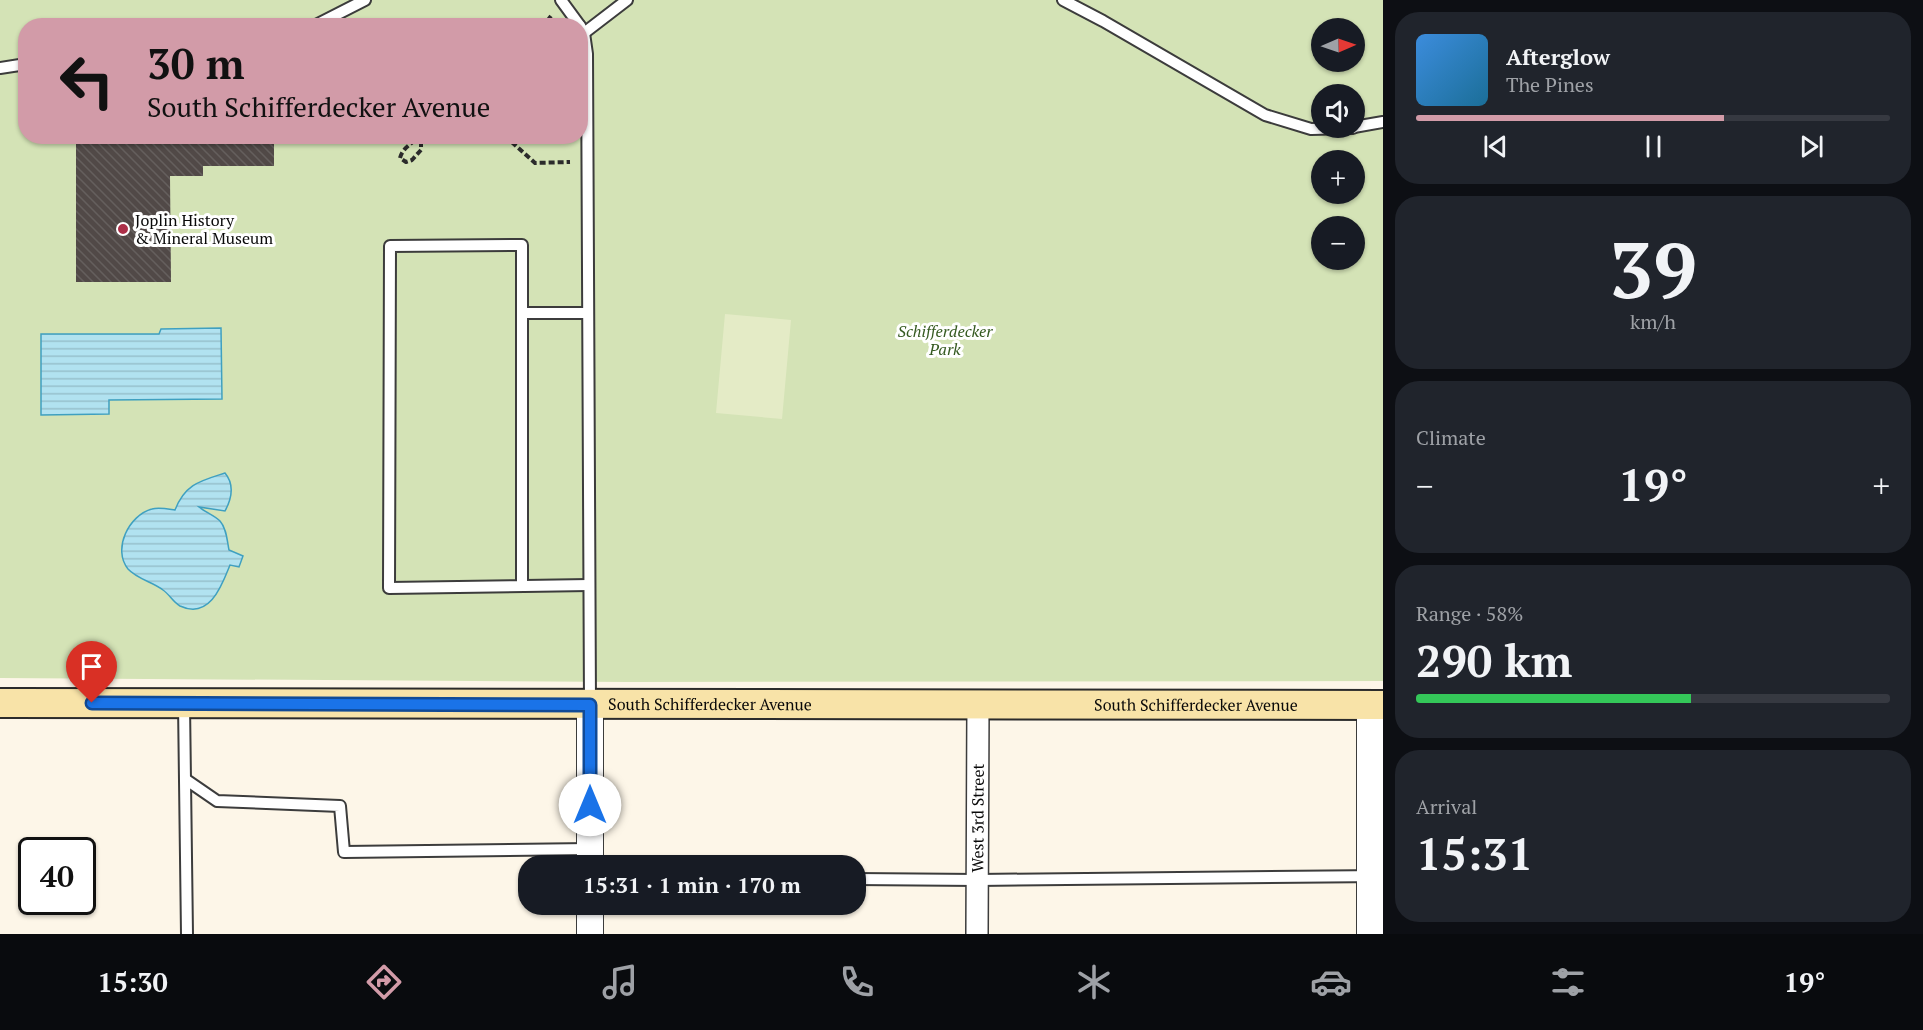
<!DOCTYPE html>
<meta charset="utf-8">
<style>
body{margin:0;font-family:"PT Serif",serif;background:#20242c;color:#f1f3f6;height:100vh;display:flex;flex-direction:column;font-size:22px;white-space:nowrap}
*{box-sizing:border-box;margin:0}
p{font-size:20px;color:#9ea1a6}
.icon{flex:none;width:33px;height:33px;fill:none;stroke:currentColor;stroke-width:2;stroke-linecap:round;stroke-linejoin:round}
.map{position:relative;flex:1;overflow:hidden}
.panel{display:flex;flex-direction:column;gap:12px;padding:12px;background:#0d0f14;width:540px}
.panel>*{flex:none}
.hud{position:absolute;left:18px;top:18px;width:570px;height:126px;border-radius:24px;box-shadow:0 2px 4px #0004;background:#d29ba8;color:#111;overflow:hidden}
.needle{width:39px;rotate:88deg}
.buttons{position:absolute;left:1311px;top:18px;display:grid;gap:12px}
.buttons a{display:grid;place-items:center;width:54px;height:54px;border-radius:50%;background:#171b24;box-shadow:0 2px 4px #0004;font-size:30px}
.speed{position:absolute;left:18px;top:837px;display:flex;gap:12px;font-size:30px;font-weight:700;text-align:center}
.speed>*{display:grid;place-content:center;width:78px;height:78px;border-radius:50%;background:#171b24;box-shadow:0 2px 4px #0004;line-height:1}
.speed .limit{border:3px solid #111;border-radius:9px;background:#fff;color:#111}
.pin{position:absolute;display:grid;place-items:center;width:51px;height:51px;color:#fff;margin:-62px -26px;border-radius:50% 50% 50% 0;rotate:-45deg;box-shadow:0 0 6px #0007}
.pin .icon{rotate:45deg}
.me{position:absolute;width:66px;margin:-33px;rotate:0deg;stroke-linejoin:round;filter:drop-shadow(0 0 4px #0008)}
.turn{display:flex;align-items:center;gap:21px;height:126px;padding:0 30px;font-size:27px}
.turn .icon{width:78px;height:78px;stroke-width:2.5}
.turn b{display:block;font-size:42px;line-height:51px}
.big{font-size:45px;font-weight:600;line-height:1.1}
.panel .tile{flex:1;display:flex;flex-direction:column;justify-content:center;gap:9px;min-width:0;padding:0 21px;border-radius:24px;background:#20242c}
.panel .dial{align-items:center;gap:0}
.dial b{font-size:78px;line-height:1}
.song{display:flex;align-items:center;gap:18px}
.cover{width:72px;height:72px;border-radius:9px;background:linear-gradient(135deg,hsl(210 70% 55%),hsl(200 70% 35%))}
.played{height:6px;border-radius:3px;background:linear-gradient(90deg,#d29ba8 65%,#363941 65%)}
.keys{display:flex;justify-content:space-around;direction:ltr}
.heat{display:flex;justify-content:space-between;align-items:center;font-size:33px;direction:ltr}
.charge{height:9px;border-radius:4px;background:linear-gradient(90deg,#34c759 58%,#363941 0)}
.trip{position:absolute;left:518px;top:855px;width:348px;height:60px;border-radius:24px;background:#171b24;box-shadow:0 2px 4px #0004;font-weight:600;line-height:60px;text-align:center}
.dock{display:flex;height:96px;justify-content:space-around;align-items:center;background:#090b0e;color:#9ea1a6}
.dock .icon{width:42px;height:42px}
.dock .active{color:#d29ba8}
.dock b{font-size:27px;color:#f1f3f6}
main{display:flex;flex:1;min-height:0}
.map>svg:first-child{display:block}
.park{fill:#d4e3b6;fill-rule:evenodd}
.pitch{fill:#e4ebc6}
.water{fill:url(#water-rules);stroke:#3fa0c0;stroke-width:1.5}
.building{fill:url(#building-back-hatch)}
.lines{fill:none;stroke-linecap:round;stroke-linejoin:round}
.service-casing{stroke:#3c3c3c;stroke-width:14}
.minor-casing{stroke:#3c3c3c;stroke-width:24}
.tertiary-casing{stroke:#3c3c3c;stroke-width:28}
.secondary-casing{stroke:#2b2b2b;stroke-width:32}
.path{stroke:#2b2b2b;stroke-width:4;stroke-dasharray:6 3;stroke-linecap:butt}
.service{stroke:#fff;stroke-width:10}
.minor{stroke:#fff;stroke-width:21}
.tertiary{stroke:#fff;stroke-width:26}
.secondary{stroke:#f8e3a8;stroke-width:28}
.route-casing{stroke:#114b97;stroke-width:15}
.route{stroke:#1a73e8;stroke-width:10}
.poi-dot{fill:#ac2f48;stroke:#fff;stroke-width:2}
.labels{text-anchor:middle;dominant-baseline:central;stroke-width:6;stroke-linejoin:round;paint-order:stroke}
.poi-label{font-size:16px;fill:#090909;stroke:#fff;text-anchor:start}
.park-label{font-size:16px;font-style:italic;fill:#355a21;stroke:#fff}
.street-label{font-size:16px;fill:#090909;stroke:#fff}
</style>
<main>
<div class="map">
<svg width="1383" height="934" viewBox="0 0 1383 934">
<defs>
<pattern id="water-rules" width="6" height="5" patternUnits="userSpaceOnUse" patternTransform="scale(1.5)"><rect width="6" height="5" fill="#b1e2f0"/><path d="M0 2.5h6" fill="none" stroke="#97c1cc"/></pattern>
<pattern id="building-back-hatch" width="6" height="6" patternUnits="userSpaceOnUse" patternTransform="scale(1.5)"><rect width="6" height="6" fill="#514947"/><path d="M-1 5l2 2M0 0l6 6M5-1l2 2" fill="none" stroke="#655f5d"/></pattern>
</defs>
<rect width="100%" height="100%" fill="#fdf6e8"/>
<path class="park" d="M0,0H1383V681L629,682L0,678ZM26,26H580V136H26ZM1322,28H1354V62H1322ZM1322,94H1354V128H1322ZM1322,160H1354V194H1322ZM1322,226H1354V260H1322Z"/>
<path class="pitch" d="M725,314L791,320L782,419L716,413Z"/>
<g class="water">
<path d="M221,328L222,399L109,400V414L41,415V334H159L161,329Z"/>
<path d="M225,473C235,485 232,498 225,511L199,507C205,512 215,516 220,521C227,529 227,541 229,550L243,556L239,567L230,565C222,585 210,620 180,606C173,602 170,595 163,590C153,582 137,579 128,569C112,549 129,515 152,509C159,507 168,509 175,510C185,484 200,481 225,473Z"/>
</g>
<path class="building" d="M76,136H274V166H203V176H170L171,282H76Z"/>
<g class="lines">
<g class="service-casing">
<g id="service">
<path d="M561,0L580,26"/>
<path d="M1063,0L1103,21L1265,115L1311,129L1353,128"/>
<path d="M314,26L365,0"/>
<path d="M580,26L584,33L587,54L590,703"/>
<path d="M584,33L627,0"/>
<path d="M0,68L26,64"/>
<path d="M1354,127L1383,122"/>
<path d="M523,313H587"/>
<path d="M522,586V245L390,246L389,588L589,585"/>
<path d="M184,704L187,934"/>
<path d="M185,779L217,801L340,806L344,852L590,849"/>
<path d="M855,879L978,880L1383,876"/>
</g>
</g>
<g class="minor-casing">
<g id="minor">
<path id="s1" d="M977,934L978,704"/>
</g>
</g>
<g class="tertiary-casing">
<g id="tertiary">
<path d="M1370,705V934"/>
<path d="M590,866V705"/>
<path d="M590,934V904"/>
</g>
</g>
<g class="secondary-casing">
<g id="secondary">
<path id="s2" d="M0,703L1383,705"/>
</g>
</g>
<g class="path">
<path d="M543,26L551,16"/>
<path d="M469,136L494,142L503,136"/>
<path d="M505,136L535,163L570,162"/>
<path d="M421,141V150L412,160L406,162L400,158C402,150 407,147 414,141H421L427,136"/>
</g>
<use href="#service" class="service"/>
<use href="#minor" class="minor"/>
<use href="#tertiary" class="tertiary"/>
<use href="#secondary" class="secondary"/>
</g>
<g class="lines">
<g class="route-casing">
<path id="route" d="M92,703L590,705V805"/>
</g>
<use href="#route" class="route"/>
</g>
<circle class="poi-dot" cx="123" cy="229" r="6"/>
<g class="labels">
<g class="poi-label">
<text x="135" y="220">Joplin History<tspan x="135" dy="18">&amp; Mineral Museum</tspan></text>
</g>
<g class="park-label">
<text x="945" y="331">Schifferdecker<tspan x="945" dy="18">Park</tspan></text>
</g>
<g class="street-label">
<text stroke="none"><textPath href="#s2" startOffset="1196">South Schifferdecker Avenue</textPath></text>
<text stroke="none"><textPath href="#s2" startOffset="710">South Schifferdecker Avenue</textPath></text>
<text stroke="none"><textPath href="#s1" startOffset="116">West 3rd Street</textPath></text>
</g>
</g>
</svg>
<div class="buttons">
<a><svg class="needle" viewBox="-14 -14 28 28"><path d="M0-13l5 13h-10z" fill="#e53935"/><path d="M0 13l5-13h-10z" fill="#9ea1a6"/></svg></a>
<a><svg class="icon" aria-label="sound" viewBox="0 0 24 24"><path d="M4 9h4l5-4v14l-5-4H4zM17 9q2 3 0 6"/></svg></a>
<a>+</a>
<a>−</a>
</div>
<div class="speed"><div class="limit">40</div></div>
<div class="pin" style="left:92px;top:703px;background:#d93025"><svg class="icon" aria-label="arrive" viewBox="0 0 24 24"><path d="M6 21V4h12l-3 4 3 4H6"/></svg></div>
<svg class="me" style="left:590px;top:805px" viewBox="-20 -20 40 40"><circle r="19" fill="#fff"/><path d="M0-13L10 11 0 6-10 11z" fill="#1a73e8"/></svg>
<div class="trip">15:31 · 1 min · 170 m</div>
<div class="hud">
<div class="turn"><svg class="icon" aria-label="left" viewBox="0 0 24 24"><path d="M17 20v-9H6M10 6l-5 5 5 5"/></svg><div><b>30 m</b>South Schifferdecker Avenue</div></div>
</div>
</div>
<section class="panel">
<div class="tile">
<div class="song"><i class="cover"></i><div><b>Afterglow</b><p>The Pines</p></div></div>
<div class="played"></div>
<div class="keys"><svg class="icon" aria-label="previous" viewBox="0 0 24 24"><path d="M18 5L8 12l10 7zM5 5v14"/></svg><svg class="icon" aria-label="pause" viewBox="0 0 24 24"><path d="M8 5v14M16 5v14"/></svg><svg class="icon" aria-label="next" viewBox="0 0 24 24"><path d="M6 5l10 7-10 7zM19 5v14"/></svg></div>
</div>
<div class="tile dial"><b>39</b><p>km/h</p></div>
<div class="tile"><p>Climate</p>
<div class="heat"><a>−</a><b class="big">19°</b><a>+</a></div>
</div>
<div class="tile"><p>Range · 58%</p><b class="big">290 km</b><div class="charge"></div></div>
<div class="tile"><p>Arrival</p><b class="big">15:31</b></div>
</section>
</main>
<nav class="dock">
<b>15:30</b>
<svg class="icon active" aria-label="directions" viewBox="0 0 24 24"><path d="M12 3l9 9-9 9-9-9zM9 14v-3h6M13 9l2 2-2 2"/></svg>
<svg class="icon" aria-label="music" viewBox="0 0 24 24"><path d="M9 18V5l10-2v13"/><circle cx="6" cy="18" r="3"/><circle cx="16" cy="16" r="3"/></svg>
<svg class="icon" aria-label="phone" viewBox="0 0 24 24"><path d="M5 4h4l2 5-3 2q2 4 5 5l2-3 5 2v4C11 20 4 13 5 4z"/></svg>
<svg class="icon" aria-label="climate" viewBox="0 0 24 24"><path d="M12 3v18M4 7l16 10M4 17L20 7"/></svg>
<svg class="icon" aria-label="car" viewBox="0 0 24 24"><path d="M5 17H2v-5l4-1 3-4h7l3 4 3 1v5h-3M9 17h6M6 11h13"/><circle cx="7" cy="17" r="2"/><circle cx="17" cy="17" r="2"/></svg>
<svg class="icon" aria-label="filters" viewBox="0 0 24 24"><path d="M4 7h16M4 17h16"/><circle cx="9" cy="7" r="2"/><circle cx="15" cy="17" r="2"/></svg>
<b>19°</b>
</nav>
